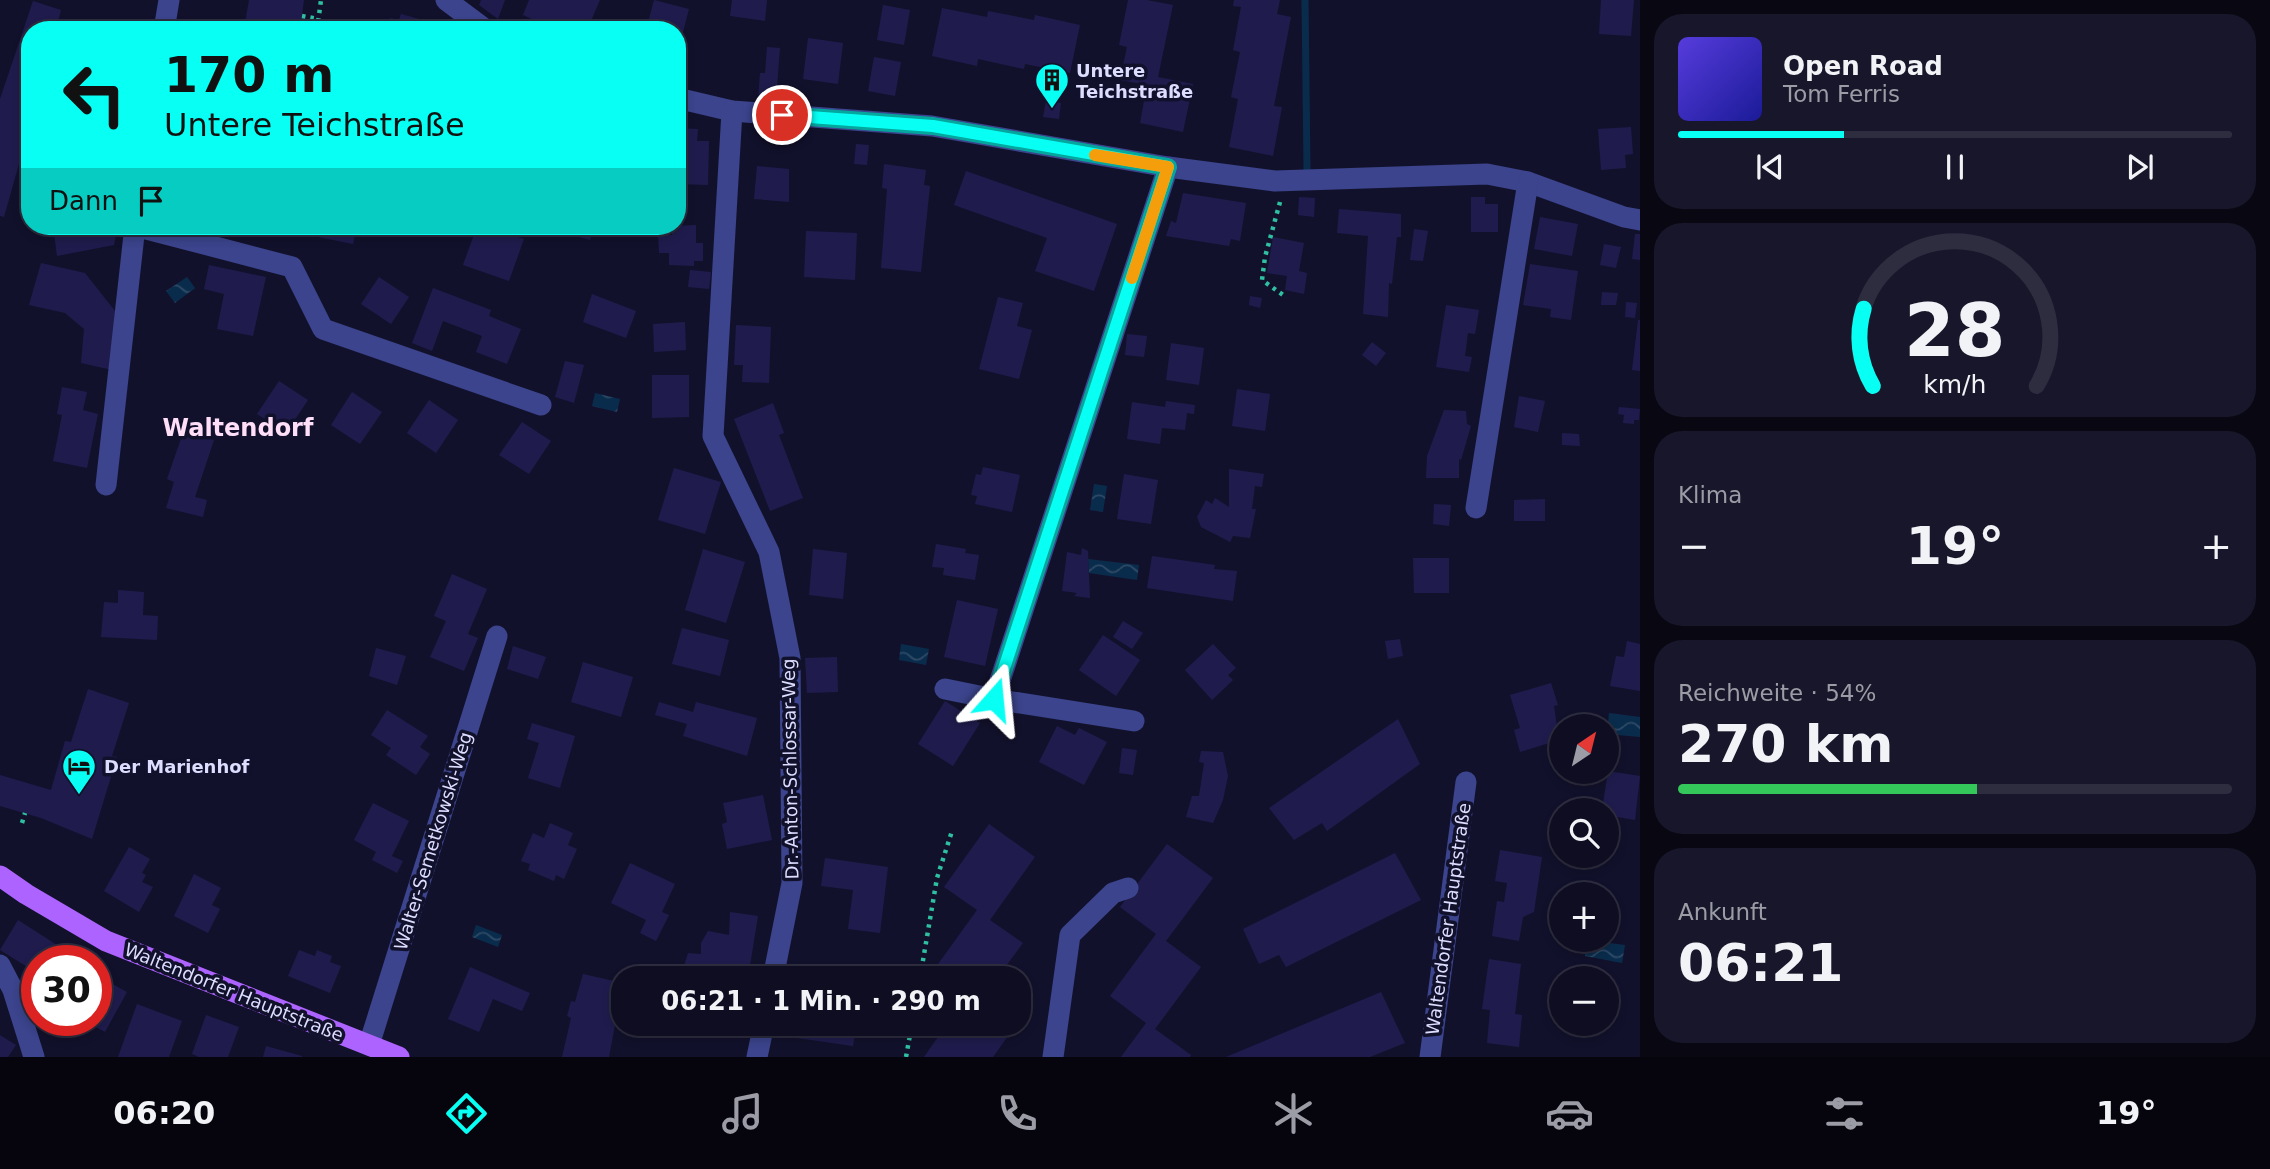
<!DOCTYPE html>
<html lang="de">
<meta charset="utf-8">
<style>
body{margin:0;font-family:"DejaVu Sans",sans-serif;background:#17162a;color:#f1f3f6;height:100vh;display:flex;flex-direction:column;font-size:26px;white-space:nowrap}
*{box-sizing:border-box;margin:0}
p{font-size:23px;color:#9b9ca5}
.icon{flex:none;width:38px;height:38px;fill:none;stroke:currentColor;stroke-width:2;stroke-linecap:round;stroke-linejoin:round}
.map{position:relative;flex:1;overflow:hidden}
.details{display:flex;flex-direction:column;gap:14px;padding:14px;background:#080712;width:630px}
.details>*{flex:none}
.hud{position:absolute;left:21px;top:21px;width:665px;height:214px;border-radius:28px;box-shadow:0 4px 10px #0003,0 0 0 2px #2e2d3f;background:#08fff3;color:#111;overflow:hidden}
.needle{width:46px;rotate:35deg}
.tools{position:absolute;left:1549px;top:714px;display:grid;gap:14px}
.tools a{display:grid;place-items:center;width:70px;height:70px;border-radius:50%;background:#0e0d21;box-shadow:0 4px 10px #0003,0 0 0 2px #2e2d3f;font-size:35px}
.speed{position:absolute;left:21px;top:945px;display:flex;gap:14px;font-size:35px;font-weight:700;text-align:center}
.speed>*{display:grid;place-content:center;width:91px;height:91px;border-radius:50%;background:#0e0d21;box-shadow:0 4px 10px #0003,0 0 0 2px #2e2d3f;line-height:1}
.speed .limit{border:10px solid #d22;background:#fff;color:#111}
.pin{position:absolute;display:grid;place-items:center;width:60px;height:60px;color:#fff;margin:-30px;border:4px solid #fff;border-radius:50%;box-shadow:0 2px 7px #0007}
.me{position:absolute;width:77px;margin:-38px;rotate:18deg;stroke-linejoin:round;filter:drop-shadow(0 0 5px #0008)}
.turn{display:flex;align-items:center;gap:24px;height:147px;padding:0 28px;font-size:32px}
.turn .icon{width:91px;height:91px;stroke-width:2.5}
.turn b{display:block;font-size:49px;line-height:60px}
.then{display:flex;align-items:center;height:66px;padding:0 28px;background:#0003;gap:14px;font-size:26px}
.big{font-size:52px;font-weight:700;line-height:1.1}
.details .tile{flex:1;display:flex;flex-direction:column;justify-content:center;gap:10px;min-width:0;padding:0 24px;border-radius:28px;background:#17162a}
.details .dial{align-items:center;gap:0}
.dial svg{height:182px;overflow:visible;fill:none;stroke:#2e2d3f;stroke-width:7;stroke-linecap:round;text-anchor:middle}
.dial text{fill:#f1f3f6;stroke:none}
.song{display:flex;align-items:center;gap:21px}
.cover{width:84px;height:84px;border-radius:10px;background:linear-gradient(135deg,hsl(250 70% 55%),hsl(240 70% 35%))}
.played{height:7px;border-radius:4px;background:linear-gradient(90deg,#08fff3 30%,#2e2d3f 30%)}
.keys{display:flex;justify-content:space-around;direction:ltr}
.heat{display:flex;justify-content:space-between;align-items:center;font-size:38px;direction:ltr}
.charge{height:10px;border-radius:5px;background:linear-gradient(90deg,#34c759 54%,#2e2d3f 0)}
.trip{position:absolute;left:611px;top:966px;width:420px;height:70px;border-radius:28px;background:#0e0d21;box-shadow:0 4px 10px #0003,0 0 0 2px #2e2d3f;font-weight:700;line-height:70px;text-align:center}
.menu{display:flex;height:112px;justify-content:space-around;align-items:center;background:#06050d;color:#9b9ca5}
.menu .icon{width:49px;height:49px}
.menu .current{color:#08fff3}
.menu b{font-size:32px;color:#f1f3f6}
main{display:flex;flex:1;min-height:0}
.map>svg:first-child{display:block}
.water{fill:url(#water-waves)}
.lines{fill:none;stroke-linecap:round;stroke-linejoin:round}
.stream{stroke:#0a2c4c;stroke-width:7}
.building{fill:#1f1c4d}
.path{stroke:#2fc0a2;stroke-width:4.5;stroke-dasharray:3.5 5;stroke-linecap:butt}
.minor{stroke:#3b448c;stroke-width:21}
.major{stroke:#ad63ff;stroke-width:21}
.route-casing{stroke:#05a69e;stroke-width:18}
.route{stroke:#08fff3;stroke-width:12}
.slow{stroke:#f59e0b;stroke-width:12}
.labels{text-anchor:middle;dominant-baseline:central;stroke-width:7;stroke-linejoin:round;paint-order:stroke}
.poi-label{font-size:18px;font-weight:bold;fill:#dcddff;stroke:#12112c;text-anchor:start}
.street-label{font-size:18px;fill:#dcddff;stroke:#12112c}
.district-label{font-size:24px;font-weight:bold;fill:#ffdef8;stroke:#12112c}
</style>
<main>
<div class="map">
<svg width="1640" height="1057" viewBox="0 0 1640 1057">
<defs>
<pattern id="water-waves" width="16" height="10" patternUnits="userSpaceOnUse" patternTransform="scale(1.75)"><rect width="16" height="10" fill="#0a2c4c"/><path d="M0 5q4-4 8 0t8 0" fill="none" stroke="#2d4a67"/></pattern>
</defs>
<rect width="100%" height="100%" fill="#12112c"/>
<g class="water">
<path d="M187,277L195,288L175,303L166,291Z"/>
<path d="M595,393L620,399L617,412L592,406Z"/>
<path d="M1094,484L1107,486L1103,512L1090,510Z"/>
<path d="M1088,559L1139,565L1137,580L1089,573Z"/>
<path d="M901,644L929,649L926,665L899,660Z"/>
<path d="M1609,713L1640,717V737L1607,734Z"/>
<path d="M476,925L502,935L498,947L472,937Z"/>
<path d="M1587,940L1625,945L1622,963L1585,956Z"/>
</g>
<g class="lines">
<path class="stream" d="M1305,0L1307,170"/>
</g>
<g class="building">
<path d="M249,0H304L300,30L244,28Z"/>
<path d="M481,0H505L498,19L479,5Z"/>
<path d="M529,0H600L587,30H550L551,28L523,15Z"/>
<path d="M654,0L689,9L678,51L677,30H646Z"/>
<path d="M732,0H767L765,21L730,16Z"/>
<path d="M1128,0H1147L1173,5L1158,77L1193,84L1183,132L1140,123L1147,85L1120,80L1127,47L1119,45Z"/>
<path d="M1234,0H1280L1277,14L1291,17L1274,106L1282,107L1273,156L1229,147L1238,99L1231,97L1240,52L1233,50L1241,7L1233,6Z"/>
<path d="M1601,0H1634L1631,36L1599,34Z"/>
<path d="M33,1L61,10L56,30H30V125L4,217L0,216V99Z"/>
<path d="M883,5L910,10L904,45L877,40Z"/>
<path d="M942,8L987,17L988,11L1034,20L1035,15L1080,25L1070,73L1025,64L1024,69L978,59L977,66L932,56Z"/>
<path d="M401,14L430,22L428,30H386L390,18L399,20Z"/>
<path d="M103,21L138,24L137,30H103Z"/>
<path d="M808,38L843,43L838,84L803,79Z"/>
<path d="M767,47L780,48L776,101L758,99L760,73H765Z"/>
<path d="M874,57L901,62L895,96L868,91Z"/>
<path d="M1046,101L1061,103L1059,119L1043,117Z"/>
<path d="M1631,127L1633,154L1625,155L1626,168L1601,170L1598,129Z"/>
<path d="M677,128L698,129L697,141H709L708,185L677,184Z"/>
<path d="M856,144L869,145L867,165L854,164Z"/>
<path d="M884,164L926,170L924,185L930,186L921,272L881,268L887,189L882,188Z"/>
<path d="M757,166L789,169V202L754,199Z"/>
<path d="M966,171L1117,224L1094,291L1035,271L1047,238L954,205Z"/>
<path d="M1183,193L1246,203L1240,241L1231,239L1229,246L1166,236L1171,221L1176,223Z"/>
<path d="M1299,197L1315,198L1314,217L1298,215Z"/>
<path d="M1471,197H1485V204H1498V232H1471Z"/>
<path d="M1339,209L1401,214V237H1397L1392,284L1389,283L1388,317L1363,314L1368,236L1337,233Z"/>
<path d="M1540,217L1578,224L1572,256L1534,249Z"/>
<path d="M696,225V243H703V261H694V266L669,265V253H659L658,234L672,235V226Z"/>
<path d="M53,226H118L114,245L57,256Z"/>
<path d="M315,226H357L353,244L313,236Z"/>
<path d="M477,226H486L524,239L509,281L463,265Z"/>
<path d="M541,226H594L590,240Z"/>
<path d="M1414,229L1428,231L1423,261L1410,260Z"/>
<path d="M806,231L857,233L855,280L804,277Z"/>
<path d="M1635,234H1640V260L1632,259Z"/>
<path d="M1273,237L1304,243L1299,271L1307,273L1304,294L1285,290L1287,276L1267,273Z"/>
<path d="M1604,244L1621,247L1616,268L1600,265Z"/>
<path d="M41,263L85,273L115,311L112,370L81,363L84,329L65,313L29,305Z"/>
<path d="M1530,264L1578,271L1571,320L1550,317L1551,309L1523,305Z"/>
<path d="M209,265L266,277L253,336L217,329L224,294L204,289Z"/>
<path d="M690,270L711,272L709,289L688,287Z"/>
<path d="M379,277L409,297L391,324L361,304Z"/>
<path d="M433,288L491,310L489,316L521,329L507,364L476,352L482,336L443,321L432,351L412,343Z"/>
<path d="M1602,292L1618,293L1616,305H1601Z"/>
<path d="M592,294L636,311L626,338L583,322Z"/>
<path d="M1250,296L1262,298L1260,308L1249,305Z"/>
<path d="M998,297L1023,303L1017,326L1032,330L1019,379L979,369Z"/>
<path d="M1626,302L1637,303L1635,318L1625,317Z"/>
<path d="M1446,305L1479,310L1475,334L1468,333L1465,356L1472,357L1469,372L1436,367Z"/>
<path d="M1638,320H1640V371L1632,370Z"/>
<path d="M685,322L686,350L654,352L653,324Z"/>
<path d="M736,325L771,327L769,383L742,382L743,365H734Z"/>
<path d="M1127,334L1147,336L1144,357L1125,355Z"/>
<path d="M1372,342L1386,353L1376,366L1362,355Z"/>
<path d="M1171,343L1204,348L1199,385L1166,380Z"/>
<path d="M565,361L584,365L574,403L555,397Z"/>
<path d="M652,375H689V417L652,418Z"/>
<path d="M279,381L308,400L286,433L257,414Z"/>
<path d="M62,387L87,392L83,410L98,414L87,468L53,461L62,415L57,414Z"/>
<path d="M1237,389L1270,394L1265,431L1232,426Z"/>
<path d="M352,392L382,412L360,444L331,425Z"/>
<path d="M1519,396L1545,401L1538,432L1514,427Z"/>
<path d="M429,400L458,420L436,453L407,433Z"/>
<path d="M1166,401L1195,405L1194,414L1187,413L1185,430L1162,428L1160,444L1127,439L1132,402L1165,407Z"/>
<path d="M773,403L784,433L779,435L803,498L770,511L734,419Z"/>
<path d="M1619,407L1640,409L1639,420H1634V424L1623,423L1624,415L1618,414Z"/>
<path d="M1444,410L1466,411L1467,424L1471,426L1461,460L1459,459V478H1426L1427,456Z"/>
<path d="M522,422L551,441L529,474L499,455Z"/>
<path d="M184,430L214,440L195,497L207,500L203,517L166,508L174,482L167,479Z"/>
<path d="M1562,433L1579,434L1580,446L1562,445Z"/>
<path d="M983,467L1020,475L1012,512L975,504L977,496L971,495L976,474L981,475Z"/>
<path d="M674,468L721,482L705,534L658,520Z"/>
<path d="M1229,469L1264,474L1262,487L1255,486L1252,509H1256L1250,538L1233,536L1230,542L1201,527L1197,517L1206,500L1212,504L1215,498L1229,507Z"/>
<path d="M1124,474L1158,480L1151,524L1117,519Z"/>
<path d="M1545,499V521H1514V500Z"/>
<path d="M1434,504L1451,505L1449,526L1433,524Z"/>
<path d="M936,544L966,549L965,553L979,555L975,580L943,575L944,568L932,567Z"/>
<path d="M1082,548L1088,551L1090,598L1074,596L1077,593L1062,591L1067,552L1081,555Z"/>
<path d="M703,549L745,562L726,623L685,610Z"/>
<path d="M813,549L847,553L843,599L809,595Z"/>
<path d="M1152,556L1215,565L1214,569L1237,571L1233,601L1147,588Z"/>
<path d="M1413,558H1449V593H1414Z"/>
<path d="M452,574L487,589L468,634L478,638L464,671L430,657L446,621L434,616Z"/>
<path d="M118,590L144,592L143,615L158,616L157,640L101,637L104,602L118,603Z"/>
<path d="M957,600L998,609L985,666L944,657Z"/>
<path d="M1123,621L1143,633L1132,649L1113,637Z"/>
<path d="M682,628L729,640L720,676L672,664Z"/>
<path d="M1103,635L1140,660L1116,696L1079,670Z"/>
<path d="M1400,639L1403,656L1388,659L1385,641Z"/>
<path d="M1627,641L1640,644V691L1610,686L1616,656L1624,657Z"/>
<path d="M1213,644L1236,668L1228,675L1233,680L1212,700L1185,670Z"/>
<path d="M513,646L546,657L538,679L507,669Z"/>
<path d="M376,648L406,656L397,685L369,676Z"/>
<path d="M837,657L838,692L807,693L805,658Z"/>
<path d="M583,662L633,677L621,717L571,702Z"/>
<path d="M1551,683L1558,705L1554,706L1559,740L1520,752L1514,730L1520,728L1510,695Z"/>
<path d="M88,689L129,703L112,756L117,757L92,839L41,818L0,806V775L51,790L65,741L71,742Z"/>
<path d="M945,701L980,723L953,766L918,744Z"/>
<path d="M659,702L693,712L696,702L757,718L747,756L683,736L687,724L655,715Z"/>
<path d="M387,710L428,736L420,747L430,754L416,775L386,755L391,748L371,735Z"/>
<path d="M1398,719L1420,764L1327,831L1322,823L1294,840L1269,808Z"/>
<path d="M532,723L575,736L560,788L528,778L539,743L527,739Z"/>
<path d="M1057,726L1075,735L1079,728L1107,742L1084,785L1039,762Z"/>
<path d="M1122,748L1137,750L1133,775L1119,773Z"/>
<path d="M1201,751L1223,752L1228,776L1223,800L1213,823L1186,817L1192,796H1199L1204,763L1199,762Z"/>
<path d="M1608,771L1640,776L1635,820L1606,815V810H1602Z"/>
<path d="M763,795L772,840L727,849L722,824L727,822L723,803Z"/>
<path d="M373,803L409,821L392,856L403,861L397,873L372,860L376,852L354,840Z"/>
<path d="M550,823L573,833L568,845L577,849L564,879L556,875L554,881L528,870L530,864L521,861L533,833L544,838Z"/>
<path d="M989,824L1035,857L990,920L1023,943L997,978H942L933,971L977,910L944,887Z"/>
<path d="M1167,844L1213,878L1166,941L1201,967L1155,1029L1191,1055L1190,1057H1121L1146,1023L1110,996L1156,934L1120,907Z"/>
<path d="M129,847L150,859L142,873L146,875L142,882L153,887L139,912L104,891Z"/>
<path d="M1500,850L1542,857L1534,912L1523,917L1519,941L1492,936L1497,901L1504,902L1507,883L1495,881Z"/>
<path d="M1395,853L1421,900L1286,967L1279,955L1259,964L1243,929Z"/>
<path d="M825,858L888,867L880,933L848,929L853,890L821,886Z"/>
<path d="M630,863L675,884L662,912L669,915L656,941L640,933L646,920L611,903Z"/>
<path d="M194,874L221,888L212,905L220,909L208,933L174,916Z"/>
<path d="M730,912L758,916L748,978H707L684,966L688,953L701,954V943L708,931L729,935Z"/>
<path d="M18,920L57,945L47,961H37V973L0,950Z"/>
<path d="M299,950L315,956L317,950L332,956L330,962L341,966L330,993L288,976Z"/>
<path d="M1489,959L1521,964L1515,1014L1522,1015L1519,1047L1487,1043L1490,1010L1482,1009Z"/>
<path d="M470,967L530,993L522,1011L493,999L479,1032L448,1019Z"/>
<path d="M583,974L623,983L609,1057H562L571,1018L567,1016L571,1001L575,1002Z"/>
<path d="M96,975L127,992L105,1032L83,1020H96Z"/>
<path d="M1381,992L1405,1043L1370,1057H1226Z"/>
<path d="M137,1004L182,1021L169,1057H118Z"/>
<path d="M206,1015L239,1027L228,1057H199L192,1054Z"/>
<path d="M778,1024H857L853,1046L776,1035Z"/>
<path d="M947,1024H1006L1013,1029L993,1057H924Z"/>
<path d="M0,1035L16,1045L8,1057H0Z"/>
<path d="M266,1046L302,1056V1057H263Z"/>
</g>
<g class="lines">
<g class="path">
<path d="M302,16L318,19"/>
<path d="M317,30L321,0"/>
<path d="M1280,202L1265,257L1262,280L1283,295"/>
<path d="M22,823L25,813"/>
<path d="M920,978L937,878L952,831"/>
<path d="M906,1057L912,1024"/>
</g>
<g class="minor">
<path d="M446,0L486,30"/>
<path d="M164,30L169,0"/>
<path d="M677,98L732,111L932,126L1168,167L1275,181L1487,174L1528,182L1624,217L1640,220"/>
<path d="M732,111L713,436L769,552L790,658L792,883L773,978"/>
<path d="M135,226L292,267L323,329L541,405"/>
<path d="M106,485L135,226"/>
<path d="M1476,508L1528,182"/>
<path d="M945,689L994,699L1134,721"/>
<path d="M994,699L1168,167"/>
<path d="M0,965L13,990L34,1057"/>
<path d="M369,1045L497,636"/>
<path d="M757,1057L764,1024"/>
<path d="M1053,1057L1070,935L1113,893L1128,888"/>
<path d="M1430,1057L1466,782"/>
</g>
<path class="major" d="M0,876L26,894L106,941L399,1057"/>
</g>
<g class="lines">
<g class="route-casing">
<path id="route" d="M782,115L933,126L1168,167L994,699"/>
</g>
<use href="#route" class="route"/>
<path class="slow" d="M1095,155L1168,167L1132,278"/>
</g>
<defs>
<g id="building-pin" transform="scale(1.75)"><path d="M0 17L-7.5 6A9.5 9.5 0 1 1 7.5 6Z" fill="#08fff3" stroke="#12112c"/><path d="M-4-6H4V6H1V3H-1V6H-4ZM-2.5-4.3h1.7v1.8h-1.7ZM.8-4.3h1.7v1.8H.8ZM-2.5-1h1.7V.8h-1.7ZM.8-1h1.7V.8H.8Z" fill="#111"/></g>
<g id="hotel-pin" transform="scale(1.75)"><path d="M0 17L-7.5 6A9.5 9.5 0 1 1 7.5 6Z" fill="#08fff3" stroke="#12112c"/><path d="M-6-4.5h1.5V1H6V5H4.5V3h-9V5H-6ZM-4 0a1.8 1.8 0 1 1 3.6 0ZM.5 0V-2.5h3Q6-2.5 6 0Z" fill="#111"/></g>
</defs>
<g fill-rule="evenodd">
<use href="#building-pin" x="1052" y="80"/>
<use href="#hotel-pin" x="79" y="766"/>
</g>
<g class="labels">
<g class="poi-label">
<text x="1076" y="70">Untere<tspan x="1076" dy="21">Teichstraße</tspan></text>
<text x="104" y="766">Der Marienhof</text>
</g>
<g class="street-label">
<text transform="translate(790 769) rotate(-91)">Dr.-Anton-Schlossar-Weg</text>
<text transform="translate(433 841) rotate(-73)">Walter-Semetkowski-Weg</text>
<text transform="translate(1448 919) rotate(-82)">Waltendorfer Hauptstraße</text>
<text transform="translate(234 992) rotate(22)">Waltendorfer Hauptstraße</text>
</g>
<g class="district-label">
<text x="238" y="428">Waltendorf</text>
</g>
</g>
</svg>
<div class="tools">
<a><svg class="needle" viewBox="-14 -14 28 28"><path d="M0-13l5 13h-10z" fill="#e53935"/><path d="M0 13l5-13h-10z" fill="#9b9ca5"/></svg></a>
<a><svg class="icon" aria-label="search" viewBox="0 0 24 24"><circle cx="10" cy="10" r="6"/><path d="M15 15l6 6"/></svg></a>
<a>+</a>
<a>−</a>
</div>
<div class="speed"><div class="limit">30</div></div>
<div class="pin" style="left:782px;top:115px;background:#d93025"><svg class="icon" aria-label="arrive" viewBox="0 0 24 24"><path d="M6 21V4h12l-3 4 3 4H6"/></svg></div>
<svg class="me" style="left:994px;top:699px" viewBox="-20 -20 40 40"><path d="M0-17L14 15 0 8-14 15z" fill="#08fff3" stroke="#fff" stroke-width="4"/></svg>
<div class="trip">06:21 · 1 Min. · 290 m</div>
<div class="hud">
<div class="turn"><svg class="icon" aria-label="left" viewBox="0 0 24 24"><path d="M17 20v-9H6M10 6l-5 5 5 5"/></svg><div><b>170 m</b>Untere Teichstraße</div></div>
<div class="then">Dann<svg class="icon" aria-label="arrive" viewBox="0 0 24 24"><path d="M6 21V4h12l-3 4 3 4H6"/></svg></div>
</div>
</div>
<section class="details">
<div class="tile">
<div class="song"><i class="cover"></i><div><b>Open Road</b><p>Tom Ferris</p></div></div>
<div class="played"></div>
<div class="keys"><svg class="icon" aria-label="previous" viewBox="0 0 24 24"><path d="M18 5L8 12l10 7zM5 5v14"/></svg><svg class="icon" aria-label="pause" viewBox="0 0 24 24"><path d="M8 5v14M16 5v14"/></svg><svg class="icon" aria-label="next" viewBox="0 0 24 24"><path d="M6 5l10 7-10 7zM19 5v14"/></svg></div>
</div>
<div class="tile dial"><svg viewBox="0 0 100 80">
<path d="M14 69A42 42 0 1 1 86 69"/>
<path d="M14 69A42 42 0 0 1 10 35" stroke="#08fff3"/>
<text x="50" y="56" font-size="32" font-weight="700">28</text>
<text x="50" y="72" font-size="11">km/h</text>
</svg></div>
<div class="tile"><p>Klima</p>
<div class="heat"><a>−</a><b class="big">19°</b><a>+</a></div>
</div>
<div class="tile"><p>Reichweite · 54%</p><b class="big">270 km</b><div class="charge"></div></div>
<div class="tile"><p>Ankunft</p><b class="big">06:21</b></div>
</section>
</main>
<nav class="menu">
<b>06:20</b>
<svg class="icon current" aria-label="directions" viewBox="0 0 24 24"><path d="M12 3l9 9-9 9-9-9zM9 14v-3h6M13 9l2 2-2 2"/></svg>
<svg class="icon" aria-label="music" viewBox="0 0 24 24"><path d="M9 18V5l10-2v13"/><circle cx="6" cy="18" r="3"/><circle cx="16" cy="16" r="3"/></svg>
<svg class="icon" aria-label="phone" viewBox="0 0 24 24"><path d="M5 4h4l2 5-3 2q2 4 5 5l2-3 5 2v4C11 20 4 13 5 4z"/></svg>
<svg class="icon" aria-label="climate" viewBox="0 0 24 24"><path d="M12 3v18M4 7l16 10M4 17L20 7"/></svg>
<svg class="icon" aria-label="car" viewBox="0 0 24 24"><path d="M5 17H2v-5l4-1 3-4h7l3 4 3 1v5h-3M9 17h6M6 11h13"/><circle cx="7" cy="17" r="2"/><circle cx="17" cy="17" r="2"/></svg>
<svg class="icon" aria-label="filters" viewBox="0 0 24 24"><path d="M4 7h16M4 17h16"/><circle cx="9" cy="7" r="2"/><circle cx="15" cy="17" r="2"/></svg>
<b>19°</b>
</nav>
